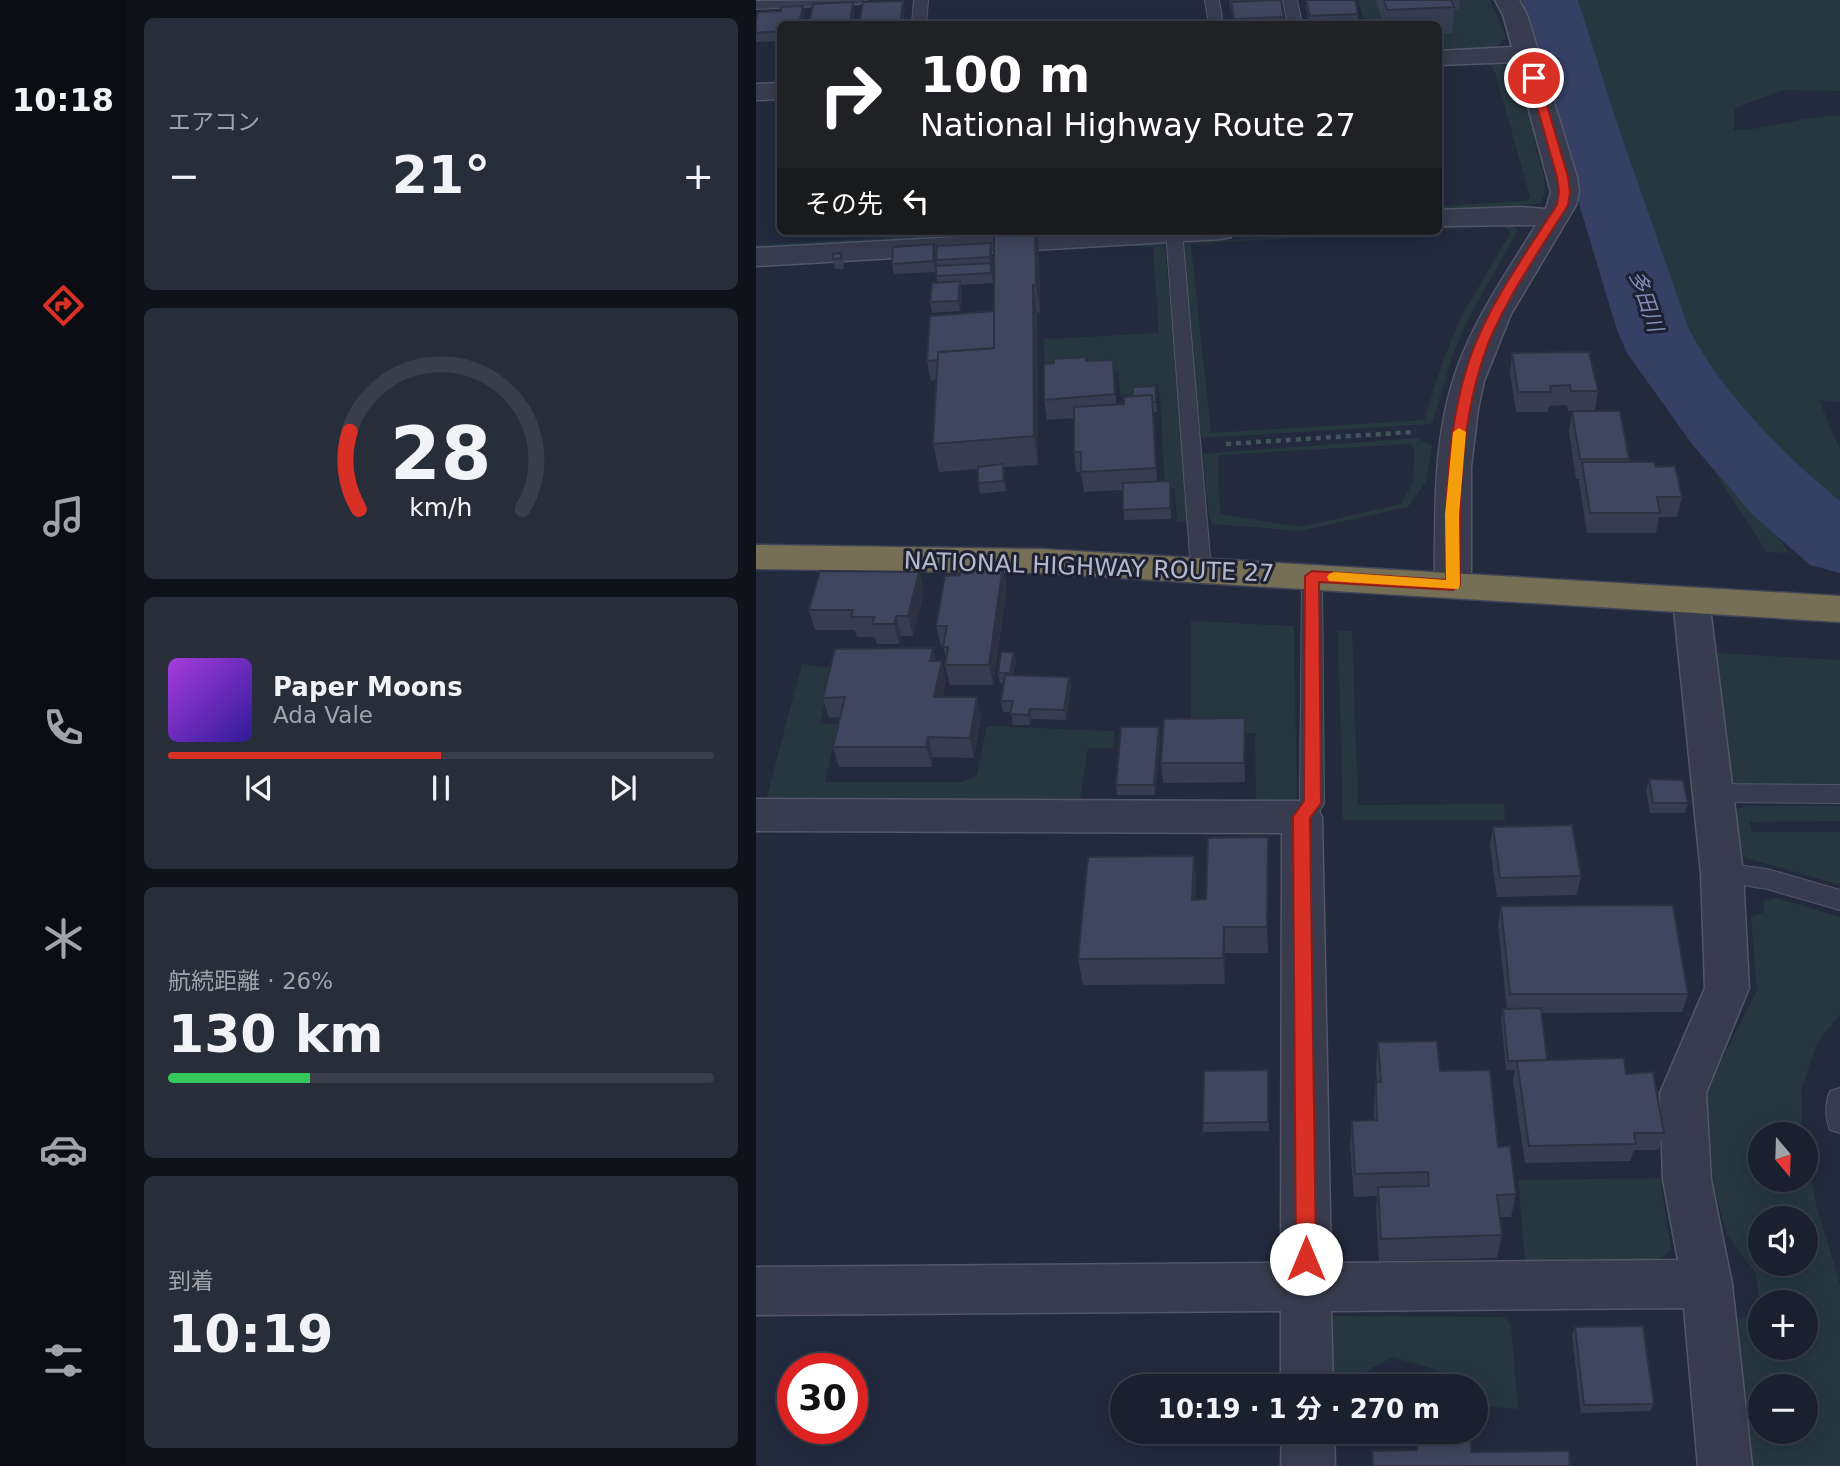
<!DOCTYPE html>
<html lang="ja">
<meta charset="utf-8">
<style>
body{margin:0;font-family:"DejaVu Sans","Noto Sans JP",sans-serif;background:#282d3a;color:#f1f3f6;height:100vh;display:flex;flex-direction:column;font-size:26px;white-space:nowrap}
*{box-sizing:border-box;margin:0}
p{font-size:23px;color:#a0a3aa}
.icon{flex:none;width:38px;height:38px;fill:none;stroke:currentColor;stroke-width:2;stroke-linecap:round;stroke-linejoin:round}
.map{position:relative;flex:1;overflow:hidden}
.sheet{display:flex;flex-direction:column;gap:18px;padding:18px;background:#0f1219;width:630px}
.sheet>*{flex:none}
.hud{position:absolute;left:21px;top:21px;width:665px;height:214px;border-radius:10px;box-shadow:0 4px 18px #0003,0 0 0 2px #393e4a;background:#202124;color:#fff;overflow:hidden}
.needle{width:46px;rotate:161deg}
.fabs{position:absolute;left:992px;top:1122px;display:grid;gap:14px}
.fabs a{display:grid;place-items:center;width:70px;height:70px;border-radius:50%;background:#1b202e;box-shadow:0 4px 18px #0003,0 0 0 2px #393e4a;font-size:35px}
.speed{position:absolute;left:21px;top:1353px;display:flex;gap:14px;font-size:35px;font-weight:700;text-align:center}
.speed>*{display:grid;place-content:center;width:91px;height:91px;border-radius:50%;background:#1b202e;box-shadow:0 4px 18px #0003,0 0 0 2px #393e4a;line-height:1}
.speed .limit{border:10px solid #d22;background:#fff;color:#111}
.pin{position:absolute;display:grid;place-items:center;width:60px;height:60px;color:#fff;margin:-30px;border:4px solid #fff;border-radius:50%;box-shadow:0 2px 7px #0007}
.me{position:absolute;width:77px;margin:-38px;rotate:0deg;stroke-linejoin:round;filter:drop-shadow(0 0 5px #0008)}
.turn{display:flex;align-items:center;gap:24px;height:147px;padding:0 28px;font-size:32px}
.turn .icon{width:91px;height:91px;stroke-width:2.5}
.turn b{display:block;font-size:49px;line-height:60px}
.then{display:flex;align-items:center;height:66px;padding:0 28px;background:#0003;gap:14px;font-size:26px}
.big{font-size:52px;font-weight:700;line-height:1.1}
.sheet .widget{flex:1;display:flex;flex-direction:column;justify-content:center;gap:10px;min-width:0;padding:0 24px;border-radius:10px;background:#282d3a}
.sheet .dial{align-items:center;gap:0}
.dial svg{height:182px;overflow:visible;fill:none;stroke:#393e4a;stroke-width:7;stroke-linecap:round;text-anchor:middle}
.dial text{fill:#f1f3f6;stroke:none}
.song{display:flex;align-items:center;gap:21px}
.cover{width:84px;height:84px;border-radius:10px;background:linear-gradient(135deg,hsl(280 70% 55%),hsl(250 70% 35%))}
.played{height:7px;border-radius:4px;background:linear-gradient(90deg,#d93025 50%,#393e4a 50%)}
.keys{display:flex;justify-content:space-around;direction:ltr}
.heat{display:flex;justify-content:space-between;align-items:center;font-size:38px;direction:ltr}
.charge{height:10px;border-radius:5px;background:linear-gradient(90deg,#34c759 26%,#393e4a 0)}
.trip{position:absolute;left:354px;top:1374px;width:378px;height:70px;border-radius:35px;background:#1b202e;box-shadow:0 4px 18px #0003,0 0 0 2px #393e4a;font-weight:700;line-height:70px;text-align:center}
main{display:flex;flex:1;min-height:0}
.tab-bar{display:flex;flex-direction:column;width:126px;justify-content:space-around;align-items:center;background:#0b0d12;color:#a0a3aa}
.tab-bar .icon{width:49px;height:49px}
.tab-bar .on{color:#d93025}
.tab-bar b{font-size:32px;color:#f1f3f6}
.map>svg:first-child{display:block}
.green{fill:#26373f;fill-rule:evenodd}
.water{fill:#363f64}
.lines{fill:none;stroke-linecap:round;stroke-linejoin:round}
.river{fill:#363f64;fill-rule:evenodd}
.lane-casing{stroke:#535769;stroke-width:2}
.street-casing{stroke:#535769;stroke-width:3}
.highway-casing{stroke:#404456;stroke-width:3}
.path{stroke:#44545c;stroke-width:4.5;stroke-dasharray:5 5;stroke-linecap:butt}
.lane{fill:#383c4e;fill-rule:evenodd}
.street{fill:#383c4e;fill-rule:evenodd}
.highway{fill:#746f55;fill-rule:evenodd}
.wall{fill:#373c52}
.shaded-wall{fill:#2d3142}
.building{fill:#40465f;stroke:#2d3142;stroke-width:2}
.route{fill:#d93025;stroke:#8d1f18;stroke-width:2}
.slow{fill:#f59e0b}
.labels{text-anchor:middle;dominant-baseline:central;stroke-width:6;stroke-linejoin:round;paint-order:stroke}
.far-water-label{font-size:21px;font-style:italic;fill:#828db6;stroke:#1d2133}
.street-label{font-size:24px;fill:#b4b8c9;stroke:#1d2133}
</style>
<main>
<nav class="tab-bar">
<b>10:18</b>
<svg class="icon on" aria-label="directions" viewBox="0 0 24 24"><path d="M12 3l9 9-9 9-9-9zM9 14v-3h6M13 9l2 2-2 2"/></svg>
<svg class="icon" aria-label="music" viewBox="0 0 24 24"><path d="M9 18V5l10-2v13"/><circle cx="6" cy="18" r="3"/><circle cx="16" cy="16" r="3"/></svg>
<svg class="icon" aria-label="phone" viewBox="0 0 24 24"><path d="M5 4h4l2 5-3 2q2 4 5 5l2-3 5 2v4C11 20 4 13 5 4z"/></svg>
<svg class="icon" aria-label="climate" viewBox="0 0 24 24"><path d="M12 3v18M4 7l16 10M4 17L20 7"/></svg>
<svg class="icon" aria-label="car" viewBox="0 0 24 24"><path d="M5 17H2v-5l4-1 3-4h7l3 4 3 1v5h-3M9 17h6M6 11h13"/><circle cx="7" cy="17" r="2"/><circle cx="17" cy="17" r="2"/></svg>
<svg class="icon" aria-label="filters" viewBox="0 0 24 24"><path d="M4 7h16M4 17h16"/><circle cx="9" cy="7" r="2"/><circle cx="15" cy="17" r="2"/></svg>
</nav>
<section class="sheet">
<div class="widget"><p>エアコン</p>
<div class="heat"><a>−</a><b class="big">21°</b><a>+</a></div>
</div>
<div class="widget dial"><svg viewBox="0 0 100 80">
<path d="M14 69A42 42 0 1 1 86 69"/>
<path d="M14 69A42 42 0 0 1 10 35" stroke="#d93025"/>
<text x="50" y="56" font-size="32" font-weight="700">28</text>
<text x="50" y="72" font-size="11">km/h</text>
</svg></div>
<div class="widget">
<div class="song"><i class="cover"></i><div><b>Paper Moons</b><p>Ada Vale</p></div></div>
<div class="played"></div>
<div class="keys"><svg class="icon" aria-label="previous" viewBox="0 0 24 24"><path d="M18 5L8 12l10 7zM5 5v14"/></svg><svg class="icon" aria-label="pause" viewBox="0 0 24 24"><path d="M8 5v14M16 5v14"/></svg><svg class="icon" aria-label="next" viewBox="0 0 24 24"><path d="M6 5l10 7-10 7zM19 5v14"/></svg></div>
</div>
<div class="widget"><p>航続距離 · 26%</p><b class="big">130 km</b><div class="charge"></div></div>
<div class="widget"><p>到着</p><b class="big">10:19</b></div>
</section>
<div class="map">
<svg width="1084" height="1466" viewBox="0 0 1084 1466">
<rect width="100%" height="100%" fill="#242a3e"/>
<g class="green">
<path d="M602,0H734L750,38L739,48L683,51L682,24H609Z"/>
<path d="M766,0H779L786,16L883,330L897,359L1033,553L1011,552L881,353L870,328L784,42Z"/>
<path d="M800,0H1084V91L1027,90L979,108L978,130C1014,130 1047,115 1084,116V402L1063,400L1084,450V518L1049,488L1014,465L983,432L949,405L919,363L905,332L832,118L805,8Z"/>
<path d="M741,62L761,69L782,146L779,148C785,166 794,185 785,203L781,204L683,210V206L771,201L774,197L738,68L730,64L683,67Z"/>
<path d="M753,222L762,230L712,319L697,354L676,424L445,438L426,245L433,242L609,231H658L435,244L455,433L668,420L688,358L705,317L755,232L747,226L683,230V227Z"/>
<path d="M173,231H180L179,238L0,248V245L172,235Z"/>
<path d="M401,243L409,244L432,516L429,521L421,522L419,488H409L404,394L401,383L381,394L364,395L362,372L289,378L288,339L403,333L397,247L362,245Z"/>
<path d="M661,438L676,446L670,482L652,507L544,531L456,524L453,517L447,454ZM654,444L659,449L656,484L645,504L544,527L464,514L462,455Z"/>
<path d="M435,621L538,626L541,797L531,805H500L499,733H435Z"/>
<path d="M582,631H596L602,805L748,804L749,820H587Z"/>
<path d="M958,653L1084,660V784L974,783Z"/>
<path d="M46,664L78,668L64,723L82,724L69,782H206L221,775L231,726L359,731L357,748H332L323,806L9,804Z"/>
<path d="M991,806H1084V821L994,822L996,832H1084V885L987,857L977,815L981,809Z"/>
<path d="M1020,898L1084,917V1014L1060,1045L1045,1090L1046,1134H1004V1180H1050V1155L1060,1203L1084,1285V1466H993L976,1319L1004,1313V1348H1050V1302H1004V1304L1000,1274L971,1234L948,1156L947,1096L1001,991L995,917L1008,912V901ZM1004,1218H1050V1264H1004ZM1004,1386H1050V1432H1004Z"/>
<path d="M904,1178L915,1250L903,1259L769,1260L762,1180Z"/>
<path d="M577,1316L748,1317L755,1325L762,1409L725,1406L719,1397V1386H711L694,1374L637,1357L605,1374L577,1372Z"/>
</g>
<path class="water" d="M897,359L919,363C957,416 1002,462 1050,505C1061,515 1074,522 1084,532V555L988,470Z"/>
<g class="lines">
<path class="river" d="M766,0H822L859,117L932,327C964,391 1029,456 1084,501V573L1054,565L997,515L936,444L871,353L860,327L797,117Z"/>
<g class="lane-casing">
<g id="lane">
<path d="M110,0L103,4L0,9V1Z"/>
<path d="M158,0H172L170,24H156Z"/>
<path d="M449,0H463L467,24H453Z"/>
<path d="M527,0H541L546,24H532Z"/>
<path d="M410,231H426L455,569L452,574H438L435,569Z"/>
<path d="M556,569L563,571L566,576L568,803C561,817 554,829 538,824L534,817L544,801L546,576L549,571Z"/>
<path d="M956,784L1084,785V803L956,802L948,799L944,793L948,787Z"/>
<path d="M966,863L1011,869L1084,890V910L1011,889L957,880L954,873L957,866Z"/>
<path d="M1084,1088V1133L1074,1130C1069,1117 1069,1104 1074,1091Z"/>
</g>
</g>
<g class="street-casing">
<g id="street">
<path d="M739,0H763L771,15L821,177L823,192L820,205L755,314L728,381L722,409L715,467V585L710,594L697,597L684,594L679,585C679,507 676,424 708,351C727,306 755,266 780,225L682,226V210L765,207L790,209L795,192L760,62L682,65V51L756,47L747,15Z"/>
<path d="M24,83V99L0,100V84Z"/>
<path d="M312,231H479L475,237L465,239L0,266V248Z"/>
<path d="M935,587L948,591L953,600L987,873L993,988L950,1093L955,1180L976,1284L996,1466H942L928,1308L575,1311L577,1386H525V1311L0,1315V1267L525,1263L526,833L0,831V799L546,801L560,806L566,817L575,1263L922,1260L907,1180L904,1093L949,988L945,873L917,600L922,591Z"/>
<path d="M526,1432H578L579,1466H525Z"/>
</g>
</g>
<g class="highway-casing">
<path id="highway" d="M0,545L285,549L1084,596V622L285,573L0,569Z"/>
</g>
<path class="path" d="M470,444L657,432"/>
<use href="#lane" class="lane"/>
<use href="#street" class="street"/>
<use href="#highway" class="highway"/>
</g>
<g class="wall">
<path d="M473,0H525L528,17V24H478L475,8H474Z"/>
<path d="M550,0L602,14V23L554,24L550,8Z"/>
<path d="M620,0H704L703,9L698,10L696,33L682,34V24H627Z"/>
<path d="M49,16L24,24V41L0,42V20Z"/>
<path d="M238,231H281L283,249L284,312L281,313L282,465L248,467L250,491L224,494L222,483V469L183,472L177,444L180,380L175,381L171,361L238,311Z"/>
<path d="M178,244L180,254L179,272L138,274L136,264Z"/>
<path d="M85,253L88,263L87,269H79L77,259Z"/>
<path d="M236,253L237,283L205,285L206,291L204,311L176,313L174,302L181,282L180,276L181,266L180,260Z"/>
<path d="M756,353L842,391L839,411L873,459L872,462L900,467L926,497L921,517H903L900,533H831L823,482V479H820L813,431L816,411H812L811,405L793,406L792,412H760L754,373Z"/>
<path d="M330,361L359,380L360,404H368L377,396L399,386L401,412H398L401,481H414L415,519L368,520L367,490L328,492L325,472H320L318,452V418L291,420L288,400Z"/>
<path d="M163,572L168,592L157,636H145L143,644H121L119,637H101L99,630H59L53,610Z"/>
<path d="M251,586L237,685H194L189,665L190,660L187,646H185L180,626Z"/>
<path d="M258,652L260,663L257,675L313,677L315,687L310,720L276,719L274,725H257L255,712H247L245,701L248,683H244L242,673Z"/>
<path d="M180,661L190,681L187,697L225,717L218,758L177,757L176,767H83L77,747L84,717L73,718L67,698Z"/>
<path d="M489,718V782L407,783L405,763Z"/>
<path d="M403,727L404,738L399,795H361L360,785Z"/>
<path d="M893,779L932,803L929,813H894L890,790Z"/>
<path d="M737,827L825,876L821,895L741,897L734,846Z"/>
<path d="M438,856L440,883L439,900L450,899L512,864V953H469V984L327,985L322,959Z"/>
<path d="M745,906L932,994L926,1012L786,1013L791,1060L870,1074L908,1133L902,1150H878L874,1161L769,1163L757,1079L759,1070H750L745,1018L747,1009H751L742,925Z"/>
<path d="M622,1042L684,1071L742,1147L760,1194L755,1217H744L746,1235L741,1258L623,1261L620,1210L621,1196L598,1197L594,1145L596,1121L618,1120V1107L620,1082H621L620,1067Z"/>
<path d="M512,1070L513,1131L447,1132V1123Z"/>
<path d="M819,1327L898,1404L894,1411L825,1413L816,1335Z"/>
</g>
<g class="shaded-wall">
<path d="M147,1L149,10L147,24H144Z"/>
<path d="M97,2L99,12L97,24H94Z"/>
<path d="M47,6L49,16L47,24H43Z"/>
<path d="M279,231H281L283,249L284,312L280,285Z"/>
<path d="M235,243L236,253L237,283L234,257Z"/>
<path d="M178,244L180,254L179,272L177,261Z"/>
<path d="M204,281L206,291L204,311L202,301Z"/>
<path d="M277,285L281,313L282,465L278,436Z"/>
<path d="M247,464L249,475L250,491L248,481Z"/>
<path d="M247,566L251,586L237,685L233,665Z"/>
<path d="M163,572L168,592L157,636L152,616Z"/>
<path d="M140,616L145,636L143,644L138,624Z"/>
<path d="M177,648L182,668L174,661Z"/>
<path d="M258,652L260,663L256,683L254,673Z"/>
<path d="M186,661L190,681L183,717L178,697Z"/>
<path d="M313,677L315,687L310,720L308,710Z"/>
<path d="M221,697L225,717L218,758L214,738Z"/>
<path d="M274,709L276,719L274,725L272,715Z"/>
<path d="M489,718V782L488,763Z"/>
<path d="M403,727L404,738L399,795L398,785Z"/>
<path d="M172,737L177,757L176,767L170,747Z"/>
<path d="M512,837V953L511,927Z"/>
<path d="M438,856L440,883L438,927L436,900Z"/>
<path d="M468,927L469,953V984L467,958Z"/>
</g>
<g class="building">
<path d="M525,0L528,17L478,19L475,2Z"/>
<path d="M550,0H599L602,14L554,16Z"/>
<path d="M628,0H695L698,7L631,10Z"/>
<path d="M147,1L144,24H103L107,2Z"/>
<path d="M97,2L94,24H53L57,4Z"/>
<path d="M47,6L43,24H24V31L0,33V20L2,12L25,11V7Z"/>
<path d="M527,21L528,24H486L485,23Z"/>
<path d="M582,21L583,24H556V22Z"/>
<path d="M238,231H279L280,285H277L278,436L177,444L182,352L238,348Z"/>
<path d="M235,243L234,257L180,260L181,246Z"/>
<path d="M178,244L177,261L136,264L137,247Z"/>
<path d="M85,253V258L77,259V254Z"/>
<path d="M235,263V273L180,276V266Z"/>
<path d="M204,281L202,301L174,302L176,283Z"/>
<path d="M238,311V348L182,352V360L171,361L174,316Z"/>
<path d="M833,352L842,391H815L814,385L794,386L795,392H762L756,353Z"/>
<path d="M330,357V361L357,360L359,394L288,400V364L298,363V359Z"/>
<path d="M399,386L400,402H396V395L377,396V387Z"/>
<path d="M396,395L400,468L325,472V452H318V407L368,404V397Z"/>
<path d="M816,411H864L873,459H824Z"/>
<path d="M826,462H898L900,467L919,466L926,497H901L904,513H834Z"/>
<path d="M247,464L248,481L222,483V467Z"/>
<path d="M414,481V508L367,510V483Z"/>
<path d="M247,566L233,665H189L192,647H187L191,626H180L189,576L204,575L205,567Z"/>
<path d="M64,571L163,572L152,616H140L138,624H116L118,617H95L97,610H53Z"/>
<path d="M177,648L174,661H186L178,697H221L214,738L172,737L170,747H77L89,697L67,698L79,649Z"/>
<path d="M245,652H258L254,673H242Z"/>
<path d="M249,675L313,677L308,710L274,709L272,715L254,714L257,701H245Z"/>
<path d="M489,718L488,763H405L408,719Z"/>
<path d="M365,727H403L398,785H360Z"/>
<path d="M893,779L927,780L932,803H897Z"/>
<path d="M816,825L825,876L744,878L737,827Z"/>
<path d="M512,837L511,927H468L467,958L322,959L332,857L438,856L436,900L450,899L452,838Z"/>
<path d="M917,905L932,994H754L745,906Z"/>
<path d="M785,1008L791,1060L752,1061L747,1009Z"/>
<path d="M681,1041L684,1071L734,1070L742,1147L754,1146L760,1194L741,1195L746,1235L625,1239L622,1187L673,1186L672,1172L599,1174L596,1121L621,1120L620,1082H625L622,1042Z"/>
<path d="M868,1058L870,1074L897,1072L908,1133H878L880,1144L773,1146L761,1061Z"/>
<path d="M512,1070V1122L447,1123L448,1071Z"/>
<path d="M887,1326L898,1404L828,1405L819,1327Z"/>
<path d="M715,1437V1452L813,1451L814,1466H617L616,1451L661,1450V1438Z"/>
</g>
<path class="route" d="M778,75L783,78L812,177L814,192L812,205C784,250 743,308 727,358C703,431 703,510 704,585L697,590L563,582L565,803L554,818L560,1259L557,1266L550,1269L543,1266L540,1259L537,817L548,801L549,576L556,571L690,580C689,506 690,429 714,358C732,306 771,251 801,205L803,192L801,177L773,78Z"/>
<path class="slow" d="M703,428L710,432L703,515L704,585L702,589L573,581L571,577L573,574L578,572L690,580L689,515L697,432Z"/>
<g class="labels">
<g class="far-water-label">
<text transform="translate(890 301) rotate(71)">多田川</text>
</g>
<g class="street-label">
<text transform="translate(333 567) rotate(2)">NATIONAL HIGHWAY ROUTE 27</text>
</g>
</g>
</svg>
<div class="fabs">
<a><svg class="needle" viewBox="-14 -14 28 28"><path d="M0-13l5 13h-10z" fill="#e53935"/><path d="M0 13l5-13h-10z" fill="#a0a3aa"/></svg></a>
<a><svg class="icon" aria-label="sound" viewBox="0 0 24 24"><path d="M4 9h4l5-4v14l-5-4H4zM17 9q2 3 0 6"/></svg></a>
<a>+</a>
<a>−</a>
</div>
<div class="speed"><div class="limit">30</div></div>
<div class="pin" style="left:778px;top:78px;background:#d93025"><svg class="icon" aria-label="arrive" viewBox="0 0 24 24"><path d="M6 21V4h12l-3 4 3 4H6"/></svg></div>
<svg class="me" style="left:550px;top:1259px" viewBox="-20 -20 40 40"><circle r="19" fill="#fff"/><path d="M0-13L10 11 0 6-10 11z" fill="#d93025"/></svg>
<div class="trip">10:19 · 1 分 · 270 m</div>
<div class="hud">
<div class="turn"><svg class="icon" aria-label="right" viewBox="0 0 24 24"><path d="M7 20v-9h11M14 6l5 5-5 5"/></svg><div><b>100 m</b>National Highway Route 27</div></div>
<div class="then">その先<svg class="icon" aria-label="left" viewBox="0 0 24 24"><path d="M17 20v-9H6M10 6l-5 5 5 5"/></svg></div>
</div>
</div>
</main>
